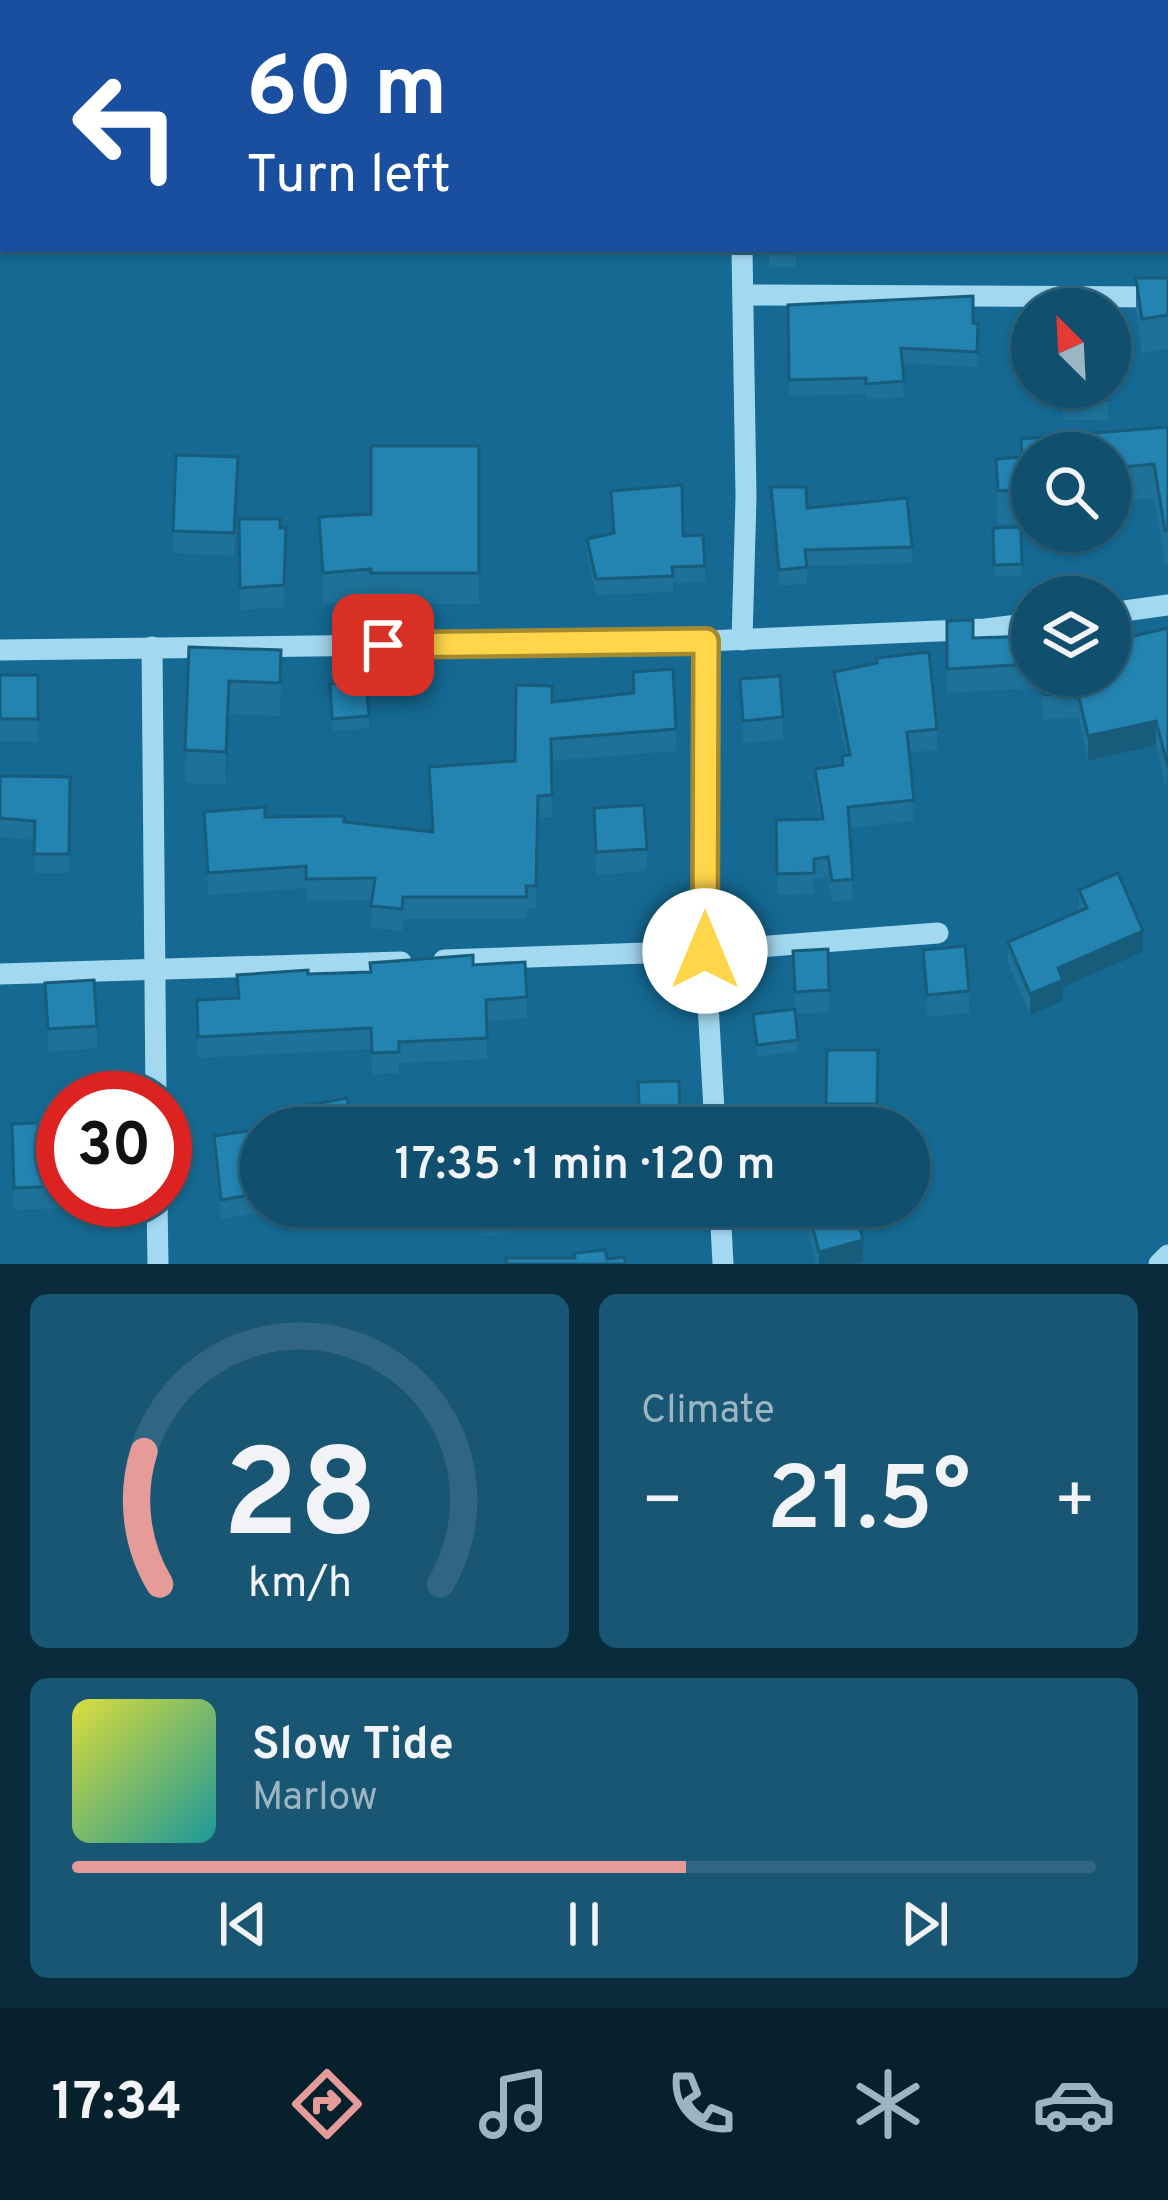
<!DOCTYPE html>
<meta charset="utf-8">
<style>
body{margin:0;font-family:Overpass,sans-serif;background:#195673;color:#f1f3f6;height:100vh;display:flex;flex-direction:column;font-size:45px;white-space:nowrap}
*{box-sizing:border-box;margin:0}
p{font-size:39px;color:#9cb5c2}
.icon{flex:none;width:66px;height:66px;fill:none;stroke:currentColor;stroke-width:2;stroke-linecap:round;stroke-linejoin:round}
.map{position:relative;height:1264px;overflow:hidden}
.drawer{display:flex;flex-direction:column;gap:30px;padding:30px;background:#092b3c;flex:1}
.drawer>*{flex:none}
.top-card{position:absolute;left:0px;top:0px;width:1170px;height:252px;box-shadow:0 3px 9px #0004,0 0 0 3px #306681;background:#1a4fa0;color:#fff;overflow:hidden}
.needle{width:78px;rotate:336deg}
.fabs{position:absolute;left:1011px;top:288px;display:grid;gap:24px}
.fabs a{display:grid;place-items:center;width:120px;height:120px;border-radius:50%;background:#104f6e;box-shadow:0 3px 9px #0004,0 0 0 3px #306681;font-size:60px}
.speed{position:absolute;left:36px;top:1071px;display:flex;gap:24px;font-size:60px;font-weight:700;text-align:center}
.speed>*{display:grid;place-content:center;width:156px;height:156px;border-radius:50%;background:#104f6e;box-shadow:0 3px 9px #0004,0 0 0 3px #306681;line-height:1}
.speed .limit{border:18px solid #d22;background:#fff;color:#111}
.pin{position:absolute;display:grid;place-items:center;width:102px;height:102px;color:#fff;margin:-51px;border-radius:24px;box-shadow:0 6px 18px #0006}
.me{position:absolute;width:132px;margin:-66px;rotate:0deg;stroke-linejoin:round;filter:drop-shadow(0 0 9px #0008)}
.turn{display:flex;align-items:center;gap:42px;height:252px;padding:0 48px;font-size:54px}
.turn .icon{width:156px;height:156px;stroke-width:2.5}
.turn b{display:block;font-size:84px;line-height:102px}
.big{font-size:90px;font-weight:600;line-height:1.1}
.drawer .widget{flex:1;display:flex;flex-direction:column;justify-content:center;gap:18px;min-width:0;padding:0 42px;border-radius:18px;background:#195673}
.drawer .dial{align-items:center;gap:0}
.dial svg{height:312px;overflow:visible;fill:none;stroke:#306681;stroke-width:7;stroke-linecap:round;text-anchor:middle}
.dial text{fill:#f1f3f6;stroke:none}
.song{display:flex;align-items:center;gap:36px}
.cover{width:144px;height:144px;border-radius:18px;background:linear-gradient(135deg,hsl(60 70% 55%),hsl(180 70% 35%))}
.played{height:12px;border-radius:6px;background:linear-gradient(90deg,#e69b98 60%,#306681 60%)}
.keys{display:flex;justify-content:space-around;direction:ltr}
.heat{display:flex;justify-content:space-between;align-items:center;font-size:66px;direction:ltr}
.drawer .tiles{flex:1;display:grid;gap:30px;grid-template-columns:1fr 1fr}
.widget:last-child{grid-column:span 2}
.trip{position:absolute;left:240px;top:1107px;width:690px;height:120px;border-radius:60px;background:#104f6e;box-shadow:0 3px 9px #0004,0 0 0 3px #306681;font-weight:600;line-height:120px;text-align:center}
.dock{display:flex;height:192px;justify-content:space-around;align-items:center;background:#06202c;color:#9cb5c2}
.dock .icon{width:84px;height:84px}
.dock .active{color:#e69b98}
.dock b{font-size:54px;color:#f1f3f6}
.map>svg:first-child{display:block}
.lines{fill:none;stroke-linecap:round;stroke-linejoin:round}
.minor{stroke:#a3d8f1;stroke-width:21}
.wall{fill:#1e7198}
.shaded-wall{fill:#185c7c}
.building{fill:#2383b1;stroke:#185c7c;stroke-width:3}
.route-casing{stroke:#a68a30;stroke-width:30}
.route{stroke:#ffd54a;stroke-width:21}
</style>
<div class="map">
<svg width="1168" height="1264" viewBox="0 0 1168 1264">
<rect width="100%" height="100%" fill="#156992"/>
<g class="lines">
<g class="minor">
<path d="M736,0V3"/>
<path d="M742,249L746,497L742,640"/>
<path d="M743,295L1168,297"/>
<path d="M1110,613L1168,605"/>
<path d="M706,641L705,951L715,1128"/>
<path d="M152,647L156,1098"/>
<path d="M0,650L706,641L986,629L1032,623"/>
<path d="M444,960L705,951L938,933"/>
<path d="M0,974L401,962"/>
<path d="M157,1200L158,1264"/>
<path d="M720,1206L723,1264"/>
<path d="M1159,1264L1168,1255"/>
</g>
</g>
<g class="wall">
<path d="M769,249H812V250H796V267H769Z"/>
<path d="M1136,278H1168V349L1142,353L1136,312Z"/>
<path d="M788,305L978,324L977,367L902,363L904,397L866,400V394L789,396Z"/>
<rect x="1063" y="387" width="45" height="33"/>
<path d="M1168,427V564L1165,565L1154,498L1110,502V453H1032V523L998,525L996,459L1021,457V439Z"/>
<path d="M479,446V604H371V600L323,604L319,517L371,514Z"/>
<path d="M238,480L234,556L173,553V531Z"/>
<path d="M771,487L807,508L912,547V563L807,566V584L779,586Z"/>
<path d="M611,491L683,536L705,566V582L673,583V592L596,595L587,554V539L613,533Z"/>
<path d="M239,519L286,528L284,607L240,610Z"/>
<path d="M1021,527L1022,576L994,577L993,528Z"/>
<path d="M947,621L973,638L1032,636V675H1110L1168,628L1167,792L1156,745L1088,761L1078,717L1043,720L1041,688L947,693Z"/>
<path d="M189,647L281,683L280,716L229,714L226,785L185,783Z"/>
<path d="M633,672L676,729V751L551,761L552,817L538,818L536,908H527V919H403L402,931L371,928L372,900L306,901V888L208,895L204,812L344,822L432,832L429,767L515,761L552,702L633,694Z"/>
<path d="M834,672L937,729V750L909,753L914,821L849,828L853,899L832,902L828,878L814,879V894L777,895L776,820L820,819L815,790V769L842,765L846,756L834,692Z"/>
<path d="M0,675H38V742L0,741Z"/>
<path d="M740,679L783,717V740L743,743Z"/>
<path d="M330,684L369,716V728L332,731Z"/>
<path d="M0,776L70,777L69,873H34L35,840L0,837Z"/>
<path d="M594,808L647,849V871L596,875Z"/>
<path d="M1079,890L1143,952L1063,987V1001L1030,1015L1008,963V942L1079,912Z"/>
<path d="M923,950L969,991V1013L927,1017Z"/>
<path d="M793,951L829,990V1012L796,1014L798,1051L757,1057L753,1014L794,1009Z"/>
<path d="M473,965L527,997V1018L487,1021V1059L399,1063V1073L372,1074L371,1049L198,1058L197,1000L237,998V975L370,972Z"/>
<path d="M45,983L97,1026V1048L48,1052Z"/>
<path d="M827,1050H878L877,1127L826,1126Z"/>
<path d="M679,1081L680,1128H640L638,1082Z"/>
<path d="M63,1122V1200H70V1208L14,1210L12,1124Z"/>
<path d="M261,1129V1206H266V1212L221,1219L214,1155V1136Z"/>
<path d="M363,1206H509L511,1234L481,1237L477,1207L405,1218V1223H363Z"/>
<path d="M803,1206H854L863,1262L856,1264H816L803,1217Z"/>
</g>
<g class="shaded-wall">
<path d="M229,681V714L226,785V752Z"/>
<path d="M1156,721V745L1088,761V736Z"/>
<path d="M1143,931V952L1063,987V1001L1030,1015V994L1058,968Z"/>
<path d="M863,1240V1262L856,1264H819V1252Z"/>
</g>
<g class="building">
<path d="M768,0H824V3H769Z"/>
<rect x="1167" y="37" width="1" height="69"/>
<path d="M1136,278H1168V315L1142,319Z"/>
<path d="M973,296V323L978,324L977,352L901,348L904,381L866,384V378L789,380L788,305Z"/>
<path d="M1063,387H1108V400L1063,401Z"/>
<path d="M1168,427V530L1165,531L1154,464L1110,468V453H1032V489L998,491L996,459L1022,457L1021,439Z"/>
<path d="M371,446H479V573H371V569L323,573L319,517L371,514Z"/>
<path d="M176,455L238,457L234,533L173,531Z"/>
<path d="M682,485L683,536L703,535L705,566L672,567L673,576L596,579L587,539L614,533L611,491Z"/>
<path d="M771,487H806L807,508L907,498L912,547L805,550L807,567L779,570Z"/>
<path d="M239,519H280V528H286L284,585L240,588Z"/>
<path d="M1021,527L1022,564L994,565L993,528Z"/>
<path d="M973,620V638L1032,636V664L947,669V621Z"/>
<path d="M1168,628V767L1156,721L1088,736L1078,693L1043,695L1042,675H1110V642Z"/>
<path d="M189,647L281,650L280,683L229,681L226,752L185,750Z"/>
<path d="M929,652L937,729L907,732L914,800L848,807L853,879L832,881L828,857L814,859V873L777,874L776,820L823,819L815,769L843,765L842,756L850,755L834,672L877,663V658Z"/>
<path d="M673,669L676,729L551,739L552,795L538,796L536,886H526L527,897H403L402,909L371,906L375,878L306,879V866L208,873L204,812L265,807V817L344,816V822L433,832L429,767L515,761L516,685L552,686V702L634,693L633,672Z"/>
<rect x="0" y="675" width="38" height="44"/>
<path d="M780,676L783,717L743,721L740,679Z"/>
<path d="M366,681L369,716L332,719L330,684Z"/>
<path d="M0,776L70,777L69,854H34L35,821L0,818Z"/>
<path d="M644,805L647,849L596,852L594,808Z"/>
<path d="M1118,873L1143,931L1058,968L1063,980L1030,994L1008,942L1087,908L1079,890Z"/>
<path d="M965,946L969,991L927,995L923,950Z"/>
<path d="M828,949L829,990L795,992L793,951Z"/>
<path d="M473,955V965L525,962L527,997L486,1000L487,1038L399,1042V1052L372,1053L371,1028L198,1037L197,1000L239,998L237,975L308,970V974L371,972L370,963Z"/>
<path d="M94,980L97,1026L48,1029L45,983Z"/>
<path d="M795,1009L798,1040L757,1045L753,1014Z"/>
<path d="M827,1050H878L877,1104H826Z"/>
<path d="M679,1081L680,1120L640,1122L638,1082Z"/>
<path d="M347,1098L351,1116L358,1115L360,1128H269L307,1123L304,1106Z"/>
<path d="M793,1114L794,1128H756L755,1118Z"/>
<rect x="557" y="1120" width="58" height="8"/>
<path d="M63,1122V1186L14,1188L12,1124Z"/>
<path d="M261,1129V1193L221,1200L214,1136Z"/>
<path d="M480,1206H509L511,1214L481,1218Z"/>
<path d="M807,1206H854L863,1240L819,1252Z"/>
<path d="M605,1250L607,1259L624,1257L626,1264H506V1258H575L574,1253Z"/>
</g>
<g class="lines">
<g class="route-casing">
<path id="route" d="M383,645L706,641L705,951"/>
</g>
<use href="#route" class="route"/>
</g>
</svg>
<div class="fabs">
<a><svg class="needle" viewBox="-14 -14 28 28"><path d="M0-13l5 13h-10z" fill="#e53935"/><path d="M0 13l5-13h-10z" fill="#9cb5c2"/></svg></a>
<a><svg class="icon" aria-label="search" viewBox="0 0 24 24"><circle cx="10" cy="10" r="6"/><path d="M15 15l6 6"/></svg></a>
<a><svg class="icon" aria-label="layers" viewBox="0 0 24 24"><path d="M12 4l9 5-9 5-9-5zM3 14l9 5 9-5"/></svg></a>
</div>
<div class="speed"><div class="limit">30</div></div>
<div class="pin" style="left:383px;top:645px;background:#d93025"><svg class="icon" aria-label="arrive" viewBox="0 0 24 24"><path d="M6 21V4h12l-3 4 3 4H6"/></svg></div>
<svg class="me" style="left:705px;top:951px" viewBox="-20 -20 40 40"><circle r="19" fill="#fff"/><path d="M0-13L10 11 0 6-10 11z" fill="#ffd54a"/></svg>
<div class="trip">17:35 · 1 min · 120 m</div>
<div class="top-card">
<div class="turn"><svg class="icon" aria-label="left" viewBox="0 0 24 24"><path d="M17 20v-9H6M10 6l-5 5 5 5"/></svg><div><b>60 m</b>Turn left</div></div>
</div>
</div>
<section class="drawer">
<div class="tiles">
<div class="widget dial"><svg viewBox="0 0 100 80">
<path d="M14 69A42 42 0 1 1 86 69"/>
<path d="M14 69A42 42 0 0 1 10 35" stroke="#e69b98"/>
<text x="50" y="56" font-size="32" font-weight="700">28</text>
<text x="50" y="72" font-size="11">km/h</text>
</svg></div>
<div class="widget"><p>Climate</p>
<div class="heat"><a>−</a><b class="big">21.5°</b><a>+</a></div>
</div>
<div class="widget">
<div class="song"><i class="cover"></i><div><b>Slow Tide</b><p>Marlow</p></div></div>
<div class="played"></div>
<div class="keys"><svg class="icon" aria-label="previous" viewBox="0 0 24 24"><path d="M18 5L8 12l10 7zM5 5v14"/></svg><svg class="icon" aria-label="pause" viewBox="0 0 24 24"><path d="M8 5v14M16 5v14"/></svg><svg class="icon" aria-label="next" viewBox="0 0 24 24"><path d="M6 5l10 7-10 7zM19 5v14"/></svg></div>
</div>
</div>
</section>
<nav class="dock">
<b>17:34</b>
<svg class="icon active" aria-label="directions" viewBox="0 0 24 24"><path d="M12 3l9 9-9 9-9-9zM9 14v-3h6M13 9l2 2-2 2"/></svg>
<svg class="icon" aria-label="music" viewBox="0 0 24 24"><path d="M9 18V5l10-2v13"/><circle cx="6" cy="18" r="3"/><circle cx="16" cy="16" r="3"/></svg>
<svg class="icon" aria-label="phone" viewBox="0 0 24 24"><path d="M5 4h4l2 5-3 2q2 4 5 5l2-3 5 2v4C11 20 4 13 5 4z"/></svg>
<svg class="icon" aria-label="climate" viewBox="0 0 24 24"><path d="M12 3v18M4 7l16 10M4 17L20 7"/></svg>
<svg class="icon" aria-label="car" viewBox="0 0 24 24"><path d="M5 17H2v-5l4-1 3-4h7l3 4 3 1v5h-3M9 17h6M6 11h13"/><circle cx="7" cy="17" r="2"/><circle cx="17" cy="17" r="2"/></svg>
</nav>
